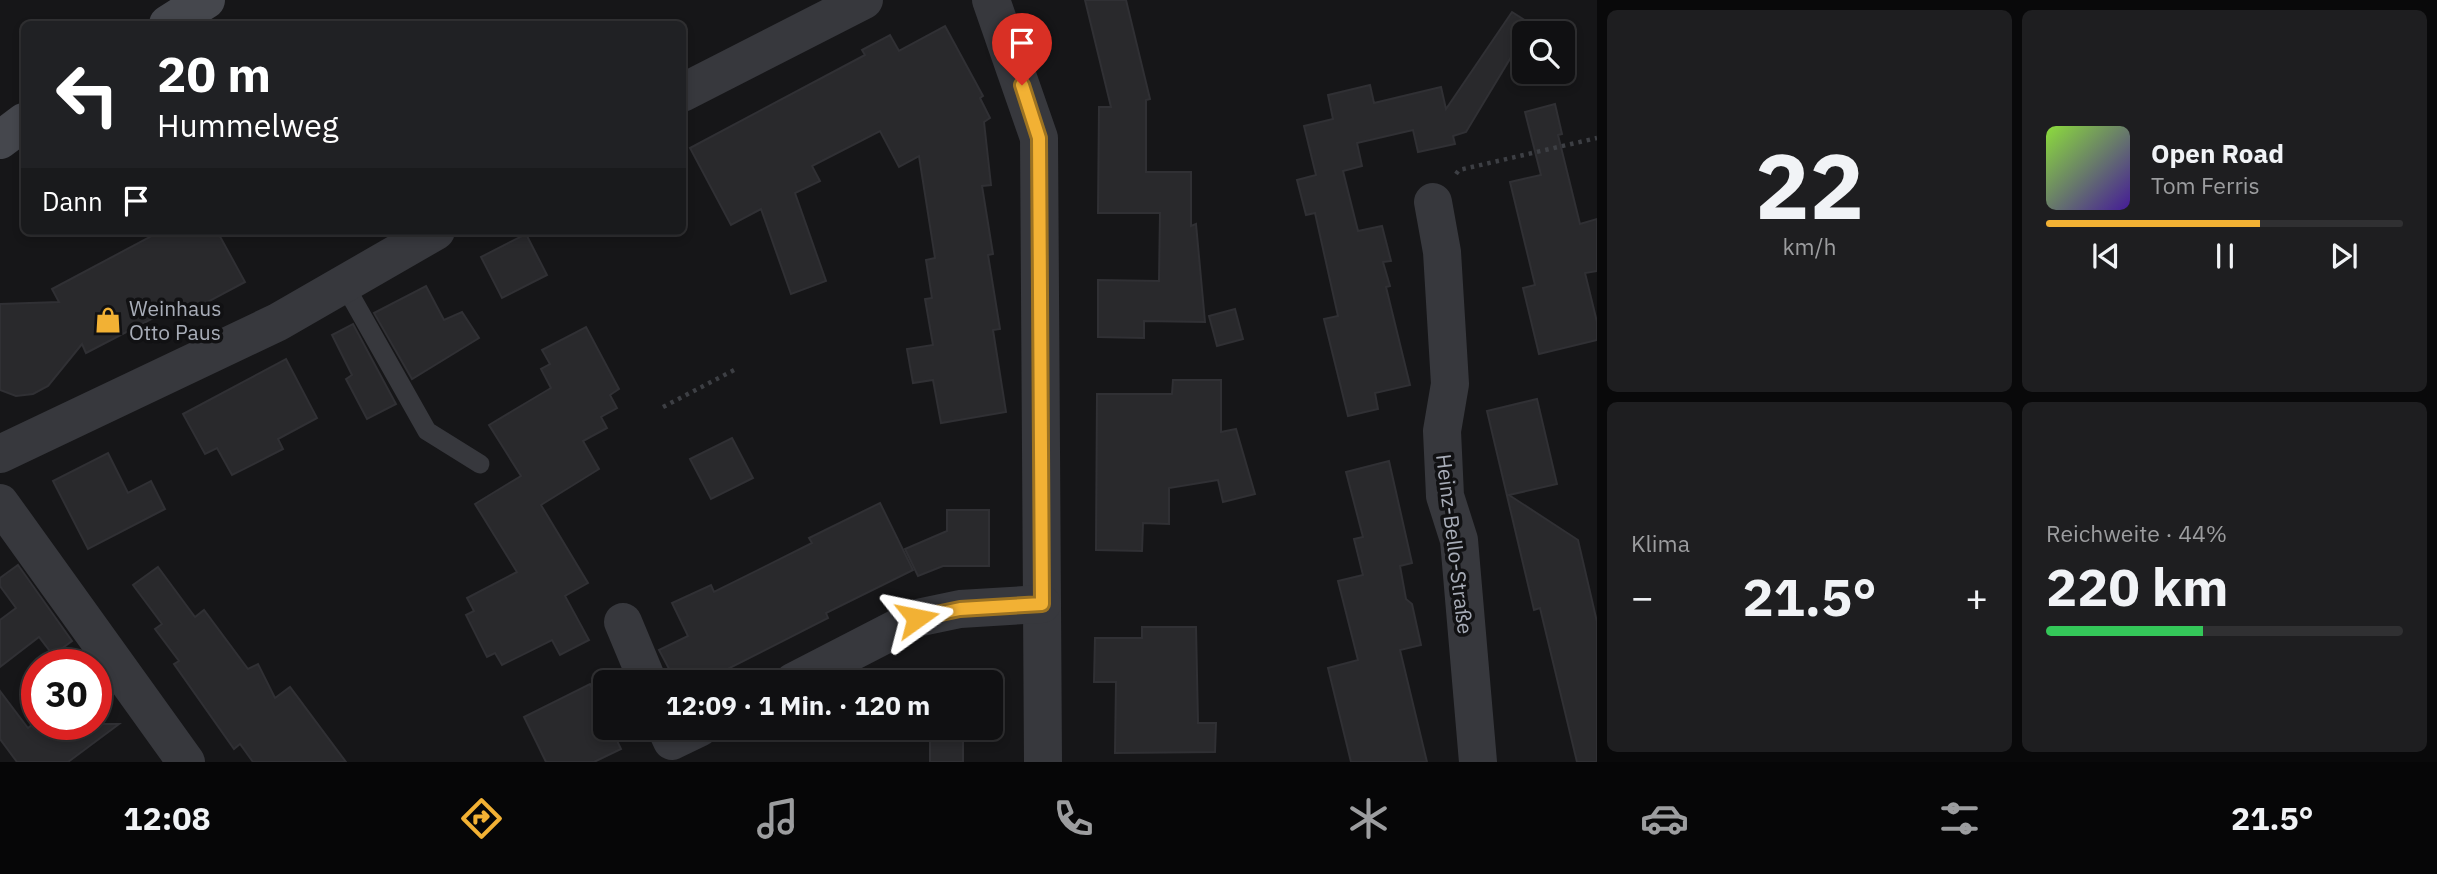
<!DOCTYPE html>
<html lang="de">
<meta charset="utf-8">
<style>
body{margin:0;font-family:"IBM Plex Sans",sans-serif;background:#1e1e20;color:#f1f3f6;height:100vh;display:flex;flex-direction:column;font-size:26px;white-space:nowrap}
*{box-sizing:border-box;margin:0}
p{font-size:23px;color:#9c9d9f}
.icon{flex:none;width:38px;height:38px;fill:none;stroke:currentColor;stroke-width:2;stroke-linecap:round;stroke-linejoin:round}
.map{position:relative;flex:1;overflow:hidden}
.drawer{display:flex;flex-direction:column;gap:10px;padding:10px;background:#09090a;width:840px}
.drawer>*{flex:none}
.top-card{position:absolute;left:21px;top:21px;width:665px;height:214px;border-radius:10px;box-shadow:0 4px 10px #0003,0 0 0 2px #303032;background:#202124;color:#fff;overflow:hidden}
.tools{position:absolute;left:1512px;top:21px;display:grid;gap:14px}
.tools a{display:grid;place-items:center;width:63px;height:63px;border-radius:10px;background:#101012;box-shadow:0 4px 10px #0003,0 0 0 2px #303032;font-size:35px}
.speed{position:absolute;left:21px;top:649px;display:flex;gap:14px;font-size:35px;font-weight:700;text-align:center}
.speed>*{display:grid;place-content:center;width:91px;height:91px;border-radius:50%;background:#101012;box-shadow:0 4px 10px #0003,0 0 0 2px #303032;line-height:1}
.speed .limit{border:10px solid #d22;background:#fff;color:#111}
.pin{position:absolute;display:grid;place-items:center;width:60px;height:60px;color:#fff;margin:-72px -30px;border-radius:50% 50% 50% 0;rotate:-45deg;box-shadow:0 0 7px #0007}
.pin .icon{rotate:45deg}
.me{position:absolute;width:77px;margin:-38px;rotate:78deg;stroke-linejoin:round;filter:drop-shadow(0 0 5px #0008)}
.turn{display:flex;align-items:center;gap:24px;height:147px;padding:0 21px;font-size:32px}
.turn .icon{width:91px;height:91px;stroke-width:2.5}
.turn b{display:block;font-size:49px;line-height:60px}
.then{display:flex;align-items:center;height:66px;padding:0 21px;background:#0003;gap:14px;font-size:26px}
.big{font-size:52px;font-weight:800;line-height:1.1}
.drawer .widget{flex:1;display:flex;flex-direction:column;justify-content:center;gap:10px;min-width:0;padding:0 24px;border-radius:10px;background:#1e1e20}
.drawer .dial{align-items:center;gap:0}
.dial b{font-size:91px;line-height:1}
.song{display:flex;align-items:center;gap:21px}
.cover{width:84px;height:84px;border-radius:10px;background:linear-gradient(135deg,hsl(90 70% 55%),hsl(260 70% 35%))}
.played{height:7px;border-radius:4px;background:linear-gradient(90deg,#f2b134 60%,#303032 60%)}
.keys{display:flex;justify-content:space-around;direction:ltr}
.heat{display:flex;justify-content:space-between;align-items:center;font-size:38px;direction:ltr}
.charge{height:10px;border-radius:5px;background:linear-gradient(90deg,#34c759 44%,#303032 0)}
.drawer .tiles{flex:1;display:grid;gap:10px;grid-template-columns:repeat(2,1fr)}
.trip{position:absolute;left:593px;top:670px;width:410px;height:70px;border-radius:10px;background:#101012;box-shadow:0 4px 10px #0003,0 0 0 2px #303032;font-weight:800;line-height:70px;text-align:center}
.tab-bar{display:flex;height:112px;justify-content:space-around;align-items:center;background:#060607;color:#9c9d9f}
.tab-bar .icon{width:49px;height:49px}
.tab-bar .current{color:#f2b134}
.tab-bar b{font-size:32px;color:#f1f3f6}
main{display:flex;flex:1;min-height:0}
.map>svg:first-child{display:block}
.building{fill:#29292c;stroke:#303034;stroke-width:2}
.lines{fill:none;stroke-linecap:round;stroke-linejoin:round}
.path{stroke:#3d3f44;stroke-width:4.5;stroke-dasharray:3.5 5;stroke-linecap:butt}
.service{stroke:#37383d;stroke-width:19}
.minor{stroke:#37383d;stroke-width:38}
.secondary{stroke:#45474d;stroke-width:38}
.route-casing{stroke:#9d7322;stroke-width:18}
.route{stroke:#f2b134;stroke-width:12}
.labels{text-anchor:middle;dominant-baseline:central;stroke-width:7;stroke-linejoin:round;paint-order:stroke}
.poi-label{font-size:21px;fill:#a8adb8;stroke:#111113;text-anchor:start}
.street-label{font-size:21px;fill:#a8adb8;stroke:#111113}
</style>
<main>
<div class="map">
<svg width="1597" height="762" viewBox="0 0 1597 762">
<rect width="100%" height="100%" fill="#161618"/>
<g class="building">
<path d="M1085,0H1126L1150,99L1146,100V172H1191V226L1196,224L1205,322L1144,321V338L1098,337V280L1159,281L1160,213H1098L1099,107H1111Z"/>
<path d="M1512,12L1531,24L1466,132L1453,136L1455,144L1418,152L1413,130L1357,143L1362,166L1343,171L1358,231L1382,226L1391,261L1383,262L1390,286L1386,287L1410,385L1375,393L1378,409L1348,416L1324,319L1338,316L1315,213L1306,215L1297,180L1316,175L1304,126L1333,119L1328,95L1370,85L1374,103L1441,87L1446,109Z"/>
<path d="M945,26L983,96L980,98L990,118L984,122L991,185L982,186L993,254L988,255L1000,329L993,330L1006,412L941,423L933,380L913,383L907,349L933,345L925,299L932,298L926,260L935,258L919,156L899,167L880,131L812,166L820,181L795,193L826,281L791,294L761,209L731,225L690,148L865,55L862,50L890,35L899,51Z"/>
<path d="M1555,104L1562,134L1558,135L1580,224L1597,219V271L1585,273L1597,322V340L1539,354L1523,288L1535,285L1510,182L1541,175L1525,112Z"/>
<path d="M161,231H217L245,282L189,312L184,302L86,353L82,344L48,386L33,394L16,396L0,390V304L59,302L52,289Z"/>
<path d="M526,234L547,275L502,298L481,257Z"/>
<path d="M426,286L444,320L462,312L479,338L412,379L374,313Z"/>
<path d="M1235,309L1243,339L1217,346L1209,316Z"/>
<path d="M353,324L396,404L367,419L346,379L352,375L332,335Z"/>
<path d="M586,327L619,389L610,395L617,408L601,417L607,428L583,441L599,469L541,505L588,583L565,596L589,640L560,655L552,640L502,665L495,653L487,657L466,615L474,611L467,598L517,572L475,504L521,476L489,425L551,388L541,369L550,364L542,350Z"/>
<path d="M286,359L317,418L278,439L283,449L232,475L217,448L205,454L183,414Z"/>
<path d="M1173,380H1221V432L1236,429L1255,494L1223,502L1218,480L1169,488V524L1143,523L1142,551L1096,550L1097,394H1172Z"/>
<path d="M1537,399L1557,484L1509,495L1578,540L1597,622V762H1577L1540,608L1534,610L1487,411Z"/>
<path d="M732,438L753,478L711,499L690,459Z"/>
<path d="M108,453L128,493L151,481L165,509L88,549L53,481Z"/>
<path d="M1389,461L1412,563L1400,566L1406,599L1412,604L1421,645L1400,650L1427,762H1351L1328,668L1358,660L1338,581L1363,575L1354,539L1363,537L1346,472Z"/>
<path d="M880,503L913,570L826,613L828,618L702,682H676L659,650L688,636L672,603L711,585L714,592L812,543L809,538Z"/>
<path d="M947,510H989V566H943L918,576L905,549L947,531Z"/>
<path d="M18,565L72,641L53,655L39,637L0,667V620L16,608L0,586V578Z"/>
<path d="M158,567L195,617L204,610L248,669L258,664L275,698L290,687L346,762H253L240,744L234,749L174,664L179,661L155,629L162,624L133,585Z"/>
<path d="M1142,627H1196L1198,723H1216L1215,752L1115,753L1116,682H1094L1095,638H1142Z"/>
<path d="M590,684L606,716V728H611L621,749L594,762H546L524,717Z"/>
<path d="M0,691L28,728L33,724H119L68,762H17L0,739Z"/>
<rect x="930" y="728" width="33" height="34"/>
</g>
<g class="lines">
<g class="path">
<path d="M1456,174L1459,170L1597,138"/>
<path d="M663,407L738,368"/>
</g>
<path class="service" d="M344,284L427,431L480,464"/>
<g class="minor">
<path d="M991,0L1039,138L1043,762"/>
<path d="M682,93L864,0"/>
<path d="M1433,202L1442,252L1450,384L1442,431L1445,496L1459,540L1478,762"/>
<path d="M0,454L278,322L436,231"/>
<path d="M0,503L186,762"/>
<path d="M623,622L648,682"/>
<path d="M793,682L917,618L960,609L1042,604"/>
<path d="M666,728L672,741L699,728"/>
</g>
<g class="secondary">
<path d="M168,24L206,0"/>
<path d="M0,140L24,122"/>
</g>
</g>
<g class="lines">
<g class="route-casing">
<path id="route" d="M917,618L960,609L1042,604L1039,138L1022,85"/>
</g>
<use href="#route" class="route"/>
</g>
<defs>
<g id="shop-bare" transform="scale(2.1)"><path d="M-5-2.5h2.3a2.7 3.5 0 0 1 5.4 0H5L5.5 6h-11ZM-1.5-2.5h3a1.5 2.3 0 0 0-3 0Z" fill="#f2b134" stroke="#111113" stroke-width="2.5" paint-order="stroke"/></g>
</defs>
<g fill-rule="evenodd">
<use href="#shop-bare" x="108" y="320"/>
</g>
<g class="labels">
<g class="poi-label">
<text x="129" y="308">Weinhaus<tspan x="129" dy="24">Otto Paus</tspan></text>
</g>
<g class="street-label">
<text transform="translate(1455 544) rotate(83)">Heinz-Bello-Straße</text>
</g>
</g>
</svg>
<div class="tools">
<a><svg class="icon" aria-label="search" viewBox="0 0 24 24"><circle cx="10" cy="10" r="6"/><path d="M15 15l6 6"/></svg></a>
</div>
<div class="speed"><div class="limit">30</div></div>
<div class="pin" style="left:1022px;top:85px;background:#d93025"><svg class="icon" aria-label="arrive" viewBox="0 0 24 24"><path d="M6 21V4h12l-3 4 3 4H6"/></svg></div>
<svg class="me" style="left:917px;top:618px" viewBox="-20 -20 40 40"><path d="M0-17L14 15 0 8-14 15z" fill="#f2b134" stroke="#fff" stroke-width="4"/></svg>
<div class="trip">12:09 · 1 Min. · 120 m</div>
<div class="top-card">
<div class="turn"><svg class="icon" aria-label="left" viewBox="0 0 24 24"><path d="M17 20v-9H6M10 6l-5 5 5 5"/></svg><div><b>20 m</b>Hummelweg</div></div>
<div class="then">Dann<svg class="icon" aria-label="arrive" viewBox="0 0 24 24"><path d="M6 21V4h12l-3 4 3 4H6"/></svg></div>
</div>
</div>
<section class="drawer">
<div class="tiles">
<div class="widget dial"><b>22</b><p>km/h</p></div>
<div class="widget">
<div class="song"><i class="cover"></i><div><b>Open Road</b><p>Tom Ferris</p></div></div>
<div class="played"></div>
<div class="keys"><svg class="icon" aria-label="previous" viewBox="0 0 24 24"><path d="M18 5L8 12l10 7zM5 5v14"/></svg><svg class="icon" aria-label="pause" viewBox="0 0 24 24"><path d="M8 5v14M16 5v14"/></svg><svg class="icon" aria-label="next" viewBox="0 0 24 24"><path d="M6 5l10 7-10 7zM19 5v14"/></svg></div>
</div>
<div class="widget"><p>Klima</p>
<div class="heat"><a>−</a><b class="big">21.5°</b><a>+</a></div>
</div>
<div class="widget"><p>Reichweite · 44%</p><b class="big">220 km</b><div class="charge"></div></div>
</div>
</section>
</main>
<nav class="tab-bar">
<b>12:08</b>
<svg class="icon current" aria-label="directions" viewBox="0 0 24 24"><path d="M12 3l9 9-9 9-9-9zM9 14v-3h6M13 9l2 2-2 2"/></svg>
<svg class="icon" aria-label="music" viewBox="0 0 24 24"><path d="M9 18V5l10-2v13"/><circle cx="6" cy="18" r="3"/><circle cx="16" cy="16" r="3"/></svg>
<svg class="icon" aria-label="phone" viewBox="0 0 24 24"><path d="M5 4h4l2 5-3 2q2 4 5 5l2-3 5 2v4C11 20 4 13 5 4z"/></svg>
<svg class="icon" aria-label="climate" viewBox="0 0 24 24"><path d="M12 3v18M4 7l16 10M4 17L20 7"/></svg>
<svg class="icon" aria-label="car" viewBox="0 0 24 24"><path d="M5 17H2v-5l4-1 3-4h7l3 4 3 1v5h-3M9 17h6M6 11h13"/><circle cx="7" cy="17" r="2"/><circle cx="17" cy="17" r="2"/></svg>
<svg class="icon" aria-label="filters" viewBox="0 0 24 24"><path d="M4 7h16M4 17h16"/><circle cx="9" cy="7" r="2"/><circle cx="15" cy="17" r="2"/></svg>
<b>21.5°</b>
</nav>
